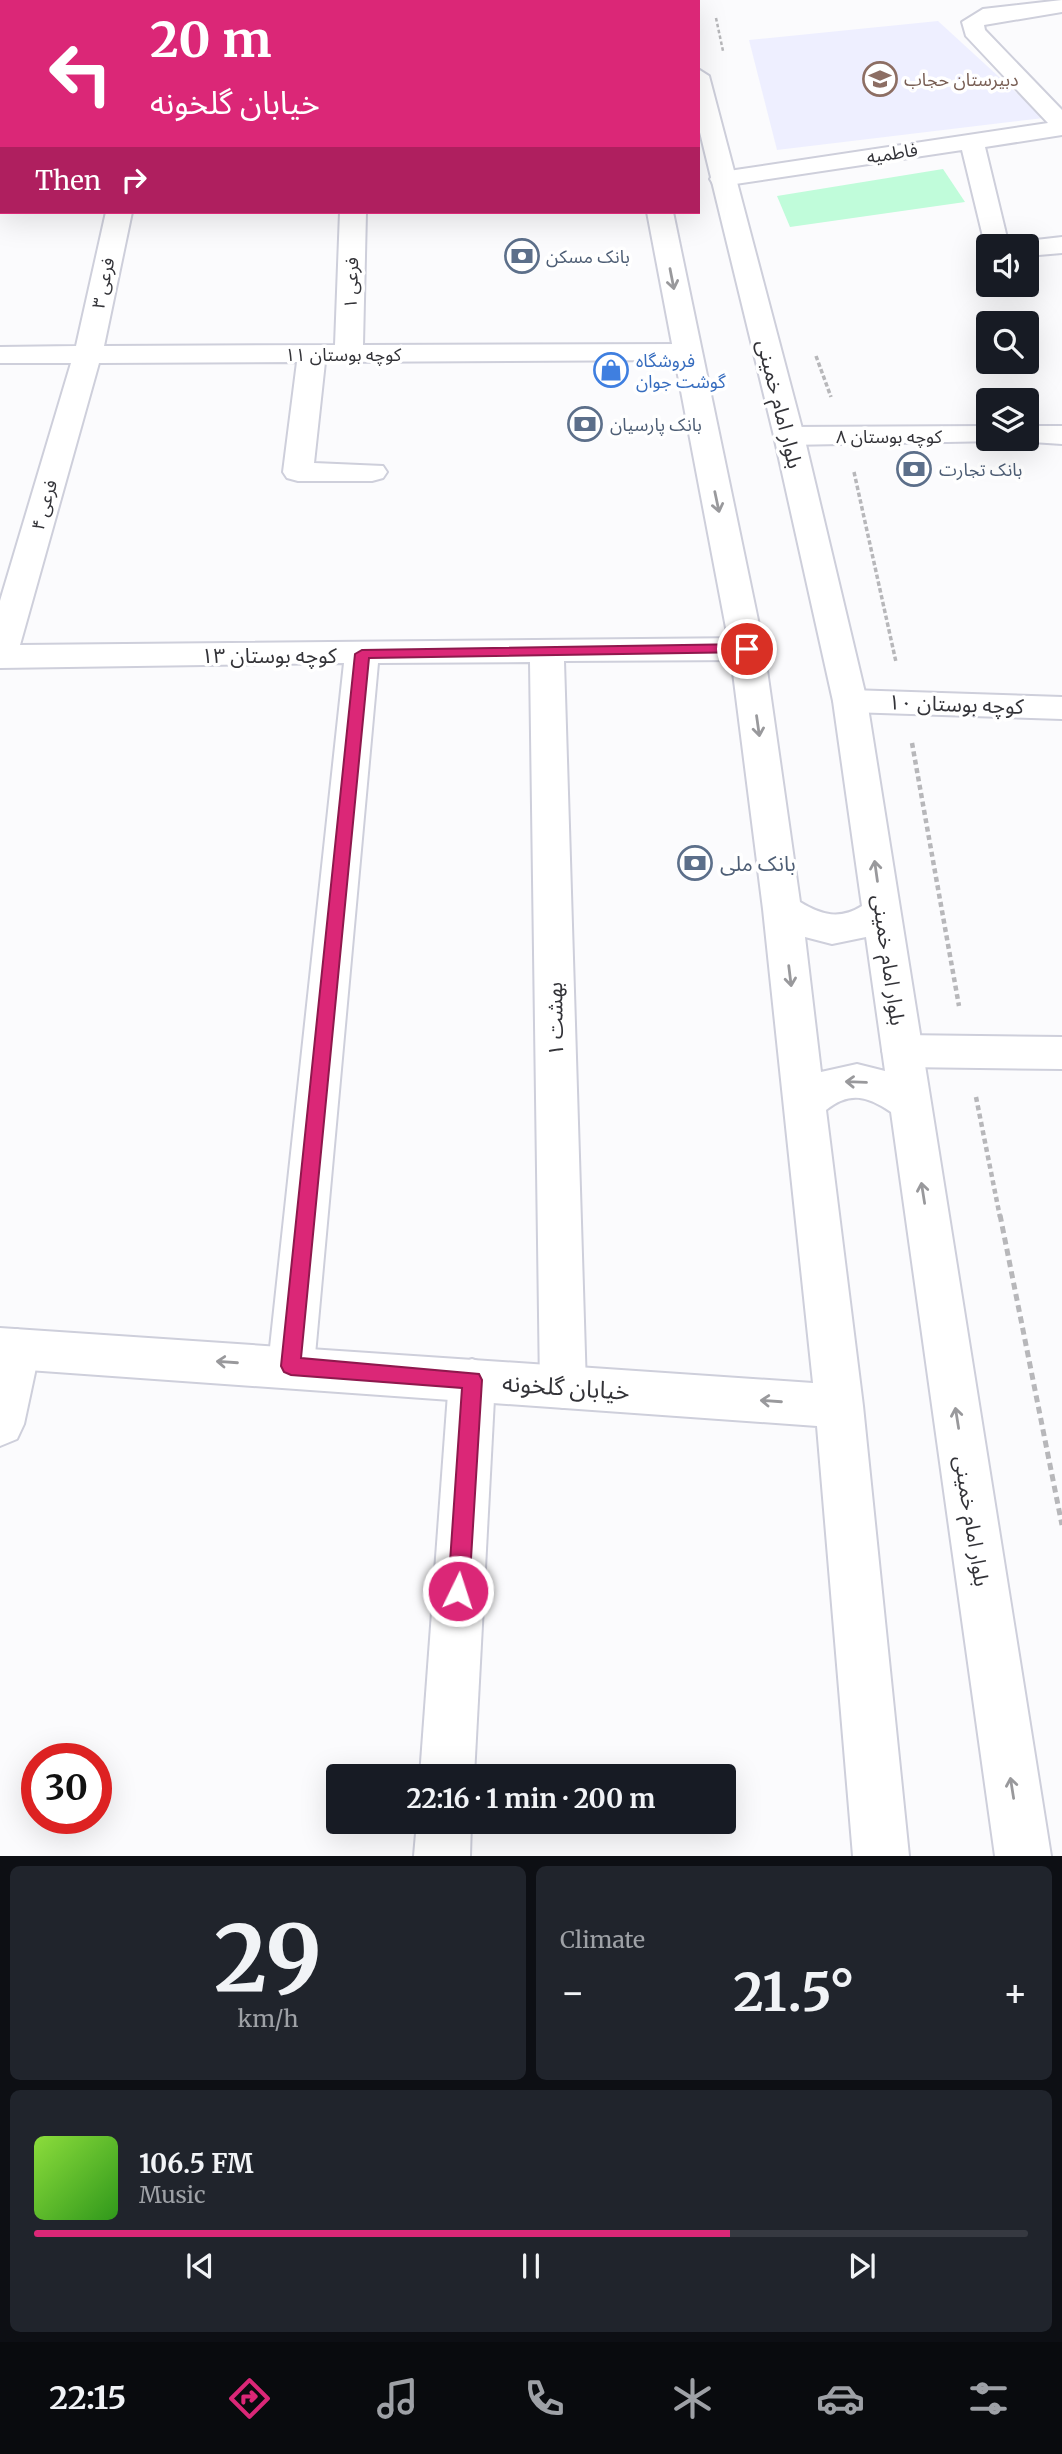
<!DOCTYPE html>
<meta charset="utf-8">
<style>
body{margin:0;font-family:Merriweather,"Noto Sans Arabic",serif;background:#20242c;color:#f1f3f6;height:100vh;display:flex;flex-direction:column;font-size:26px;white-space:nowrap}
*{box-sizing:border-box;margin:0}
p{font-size:23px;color:#9ea1a6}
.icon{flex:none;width:38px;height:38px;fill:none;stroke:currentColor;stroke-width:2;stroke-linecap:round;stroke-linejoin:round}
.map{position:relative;height:1856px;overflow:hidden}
.side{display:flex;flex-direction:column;gap:10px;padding:10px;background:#0d0f14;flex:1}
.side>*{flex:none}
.top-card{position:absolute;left:0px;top:0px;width:700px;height:214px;box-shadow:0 7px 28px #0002;background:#db2777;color:#fff;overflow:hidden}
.buttons{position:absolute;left:976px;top:234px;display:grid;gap:14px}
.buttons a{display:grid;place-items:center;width:63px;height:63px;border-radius:7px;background:#171b24;box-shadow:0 7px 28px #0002;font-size:35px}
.speed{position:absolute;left:21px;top:1743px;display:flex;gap:14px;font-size:35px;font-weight:700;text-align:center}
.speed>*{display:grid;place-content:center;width:91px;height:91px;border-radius:50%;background:#171b24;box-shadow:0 7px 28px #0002;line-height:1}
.speed .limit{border:10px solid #d22;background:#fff;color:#111}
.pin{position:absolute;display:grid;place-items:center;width:60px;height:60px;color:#fff;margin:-30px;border:4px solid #fff;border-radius:50%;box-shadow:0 2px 7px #0007}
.me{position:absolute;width:77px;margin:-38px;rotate:4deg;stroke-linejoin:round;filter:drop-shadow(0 0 5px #0008)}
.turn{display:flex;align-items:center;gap:24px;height:147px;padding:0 35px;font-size:32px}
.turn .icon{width:91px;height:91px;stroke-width:2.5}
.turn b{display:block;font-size:49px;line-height:60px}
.then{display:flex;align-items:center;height:66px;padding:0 35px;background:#0003;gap:14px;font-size:26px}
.big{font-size:52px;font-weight:700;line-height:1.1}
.side .tile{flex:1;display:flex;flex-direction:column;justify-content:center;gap:10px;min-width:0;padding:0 24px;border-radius:10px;background:#20242c}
.side .dial{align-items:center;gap:0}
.dial b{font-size:91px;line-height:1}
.song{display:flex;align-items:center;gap:21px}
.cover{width:84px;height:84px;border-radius:10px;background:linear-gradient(135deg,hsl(90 70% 55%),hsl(110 70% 35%))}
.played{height:7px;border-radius:4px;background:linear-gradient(90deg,#db2777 70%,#363941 70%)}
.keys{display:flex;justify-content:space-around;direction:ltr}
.heat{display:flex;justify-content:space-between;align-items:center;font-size:38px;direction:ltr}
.side .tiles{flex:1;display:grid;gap:10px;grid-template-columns:1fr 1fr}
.tile:last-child{grid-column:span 2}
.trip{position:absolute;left:326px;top:1764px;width:410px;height:70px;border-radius:7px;background:#171b24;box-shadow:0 7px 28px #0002;font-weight:700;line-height:70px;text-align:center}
.tabs{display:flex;height:112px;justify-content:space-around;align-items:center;background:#090b0e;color:#9ea1a6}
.tabs .icon{width:49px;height:49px}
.tabs .current{color:#db2777}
.tabs b{font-size:32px;color:#f1f3f6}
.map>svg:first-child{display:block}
.built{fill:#eeefff}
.green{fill:#c0fcda}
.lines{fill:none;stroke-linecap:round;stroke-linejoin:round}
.minor-casing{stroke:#cecfdb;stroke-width:4}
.tertiary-casing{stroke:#cecfdb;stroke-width:4}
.path-far3{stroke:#b7b7ba;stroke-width:2.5;stroke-dasharray:3.5 2.5;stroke-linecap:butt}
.path-far2{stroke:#b7b7ba;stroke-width:3.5;stroke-dasharray:4.5 2.5;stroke-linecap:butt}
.path-far1{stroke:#b7b7ba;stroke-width:4.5;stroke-dasharray:5 3.5;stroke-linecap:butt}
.path{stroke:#b7b7ba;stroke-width:5;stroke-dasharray:7 4.5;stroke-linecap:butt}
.minor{fill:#fff;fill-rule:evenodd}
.tertiary{fill:#fff;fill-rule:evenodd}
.oneway{stroke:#99999c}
.route{fill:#db2777;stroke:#8e194d;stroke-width:2}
.labels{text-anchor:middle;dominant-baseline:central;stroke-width:7;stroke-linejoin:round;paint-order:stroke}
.far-education-label{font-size:18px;fill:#785e54;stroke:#fff;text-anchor:start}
.far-street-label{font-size:18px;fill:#333338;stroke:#fff}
.far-service-label{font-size:18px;fill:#4e5e75;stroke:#fff;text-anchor:start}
.far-shop-label{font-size:18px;fill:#366cbe;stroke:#fff;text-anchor:start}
.street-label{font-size:21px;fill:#333338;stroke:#fff}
.service-label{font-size:21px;fill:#4e5e75;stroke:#fff;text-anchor:start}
.near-street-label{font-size:24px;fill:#333338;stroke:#fff}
</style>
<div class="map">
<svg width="1062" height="1856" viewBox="0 0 1062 1856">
<rect width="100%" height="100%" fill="#fbfbfd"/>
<path class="built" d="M938,21L1044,118L777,150L749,40Z"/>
<path class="green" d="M943,169L965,202L790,227L777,196Z"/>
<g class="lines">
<g class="minor-casing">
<g id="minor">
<path d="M1062,0V12L984,25L985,30L1062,110V135L985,147L1007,238L1018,242L1062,237V253L1027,256V247L986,249L962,150L722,186L713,184L710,179L713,174L722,172L1048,123L966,36L962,22L983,9Z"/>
<path d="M106,212H132L104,346L335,345L340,212H366L363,345L686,344L696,346L700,352L696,358L686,360L325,362L314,463L383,466L387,472L383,478L372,481H298L287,478L283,472L297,362L99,363L20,645L747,638L759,642L764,649L759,656L747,660L564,661L586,1387L580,1402L563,1408L546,1402L540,1387L530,662L378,663L314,1366L307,1381L291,1387L275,1381L268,1366L344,663L0,668V601L71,363H0V347L76,346Z"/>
<path d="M989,426V439L999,441L789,445L779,442L774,436L779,430L789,427Z"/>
<path d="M1027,426H1062V444L1017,441L1027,439Z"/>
<path d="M850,690L1062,697V719L850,712L838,709L833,701L838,693Z"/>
<path d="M902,1035L1062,1037V1069L902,1067L888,1062L882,1051L888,1040Z"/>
<path d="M17,1329L33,1335L40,1349L24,1424L17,1439L0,1446V1336Z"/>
<path d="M472,1359L489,1365L495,1380L474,1776H420L449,1380L455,1365Z"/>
<path d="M417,1822H471L470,1856H414Z"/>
</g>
</g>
<g class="tertiary-casing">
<g id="tertiary">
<rect x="610" y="0" width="22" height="2"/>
<path d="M670,0H692L693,2H671Z"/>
<path d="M698,69L709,76L804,436L867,701L1051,1856H995L891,1112C867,1096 850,1091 826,1110L863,1406L909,1856H853L817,1426L0,1368V1328L813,1383L763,909L730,649L647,212H673L764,649L800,902C821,915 840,920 862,906L833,701L774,436L698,124ZM805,937L832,944L866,937L885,1071L857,1064L821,1072Z"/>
</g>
</g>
<path class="path-far3" d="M716,18L723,51"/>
<g class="path-far2">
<path d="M816,356L831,397"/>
<path d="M854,472L896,662"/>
</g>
<g class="path-far1">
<path d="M912,743L959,1006"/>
<path d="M976,1097L1000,1217"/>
</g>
<path class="path" d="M1000,1215L1062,1525"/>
<use href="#minor" class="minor"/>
<use href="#tertiary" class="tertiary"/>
</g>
<defs><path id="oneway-shaft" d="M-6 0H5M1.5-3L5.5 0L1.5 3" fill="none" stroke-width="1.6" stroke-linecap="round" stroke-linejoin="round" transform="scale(1.75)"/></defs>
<g class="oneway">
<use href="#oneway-shaft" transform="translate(672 279) rotate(79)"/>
<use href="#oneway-shaft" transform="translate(717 502) rotate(78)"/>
<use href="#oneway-shaft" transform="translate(758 726) rotate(82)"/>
<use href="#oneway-shaft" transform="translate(876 871) rotate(-98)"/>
<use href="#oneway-shaft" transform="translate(790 976) rotate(83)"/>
<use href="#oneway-shaft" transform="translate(856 1082) rotate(-178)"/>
<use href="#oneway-shaft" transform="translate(923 1193) rotate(-99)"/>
<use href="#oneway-shaft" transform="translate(227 1362) rotate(-176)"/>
<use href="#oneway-shaft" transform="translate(771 1401) rotate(-176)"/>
<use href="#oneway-shaft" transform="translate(957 1418) rotate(-99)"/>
<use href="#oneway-shaft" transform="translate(1012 1788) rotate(-99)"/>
</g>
<path class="route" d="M747,644L754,649L752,652L369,658L301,1358L479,1374L482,1380L469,1591L466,1599L458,1602L451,1599L448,1591L462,1388L291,1375L284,1372L281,1366L355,654L362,650Z"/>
<defs>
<g id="school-ring" transform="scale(1.75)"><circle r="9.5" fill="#fff" stroke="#8d6e63" stroke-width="1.5"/><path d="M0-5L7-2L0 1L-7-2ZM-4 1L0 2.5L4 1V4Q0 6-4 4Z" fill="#8d6e63"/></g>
<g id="bank-ring" transform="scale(1.75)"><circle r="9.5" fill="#fff" stroke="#5c6f8a" stroke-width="1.5"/><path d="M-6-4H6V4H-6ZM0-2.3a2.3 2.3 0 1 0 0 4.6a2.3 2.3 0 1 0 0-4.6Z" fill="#5c6f8a"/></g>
<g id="shop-ring" transform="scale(1.75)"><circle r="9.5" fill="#fff" stroke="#3f7fe0" stroke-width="1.5"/><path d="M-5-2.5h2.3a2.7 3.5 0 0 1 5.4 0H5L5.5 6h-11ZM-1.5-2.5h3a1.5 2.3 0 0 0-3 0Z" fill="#3f7fe0"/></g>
</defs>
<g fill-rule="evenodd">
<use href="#school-ring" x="880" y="79"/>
<use href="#bank-ring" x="522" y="256"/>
<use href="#shop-ring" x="611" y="370"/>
<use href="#bank-ring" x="585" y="424"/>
<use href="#bank-ring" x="914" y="469"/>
<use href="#bank-ring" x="695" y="863"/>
</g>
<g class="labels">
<g class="far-education-label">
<text x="904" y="79">دبیرستان حجاب</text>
</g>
<g class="far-street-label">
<text transform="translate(892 153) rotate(-9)">فاطمیه</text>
<text transform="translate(103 283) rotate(-78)">فرعی ۳</text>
<text transform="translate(351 283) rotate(-88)">فرعی ۱</text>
<text x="343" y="354">کوچه بوستان ۱۱</text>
<text x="889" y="436">کوچه بوستان ۸</text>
<text transform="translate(44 505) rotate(-74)">فرعی ۴</text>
</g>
<g class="far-service-label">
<text x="546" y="256">بانک مسکن</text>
<text x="610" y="424">بانک پارسیان</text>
<text x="939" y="469">بانک تجارت</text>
</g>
<g class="far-shop-label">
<text x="636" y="360">فروشگاه<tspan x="636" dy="21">گوشت جوان</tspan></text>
</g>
<g class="street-label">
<text transform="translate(780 404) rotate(76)">بلوار امام خمینی</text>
<text x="269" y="655">کوچه بوستان ۱۳</text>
<text transform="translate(956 704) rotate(2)">کوچه بوستان ۱۰</text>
<text transform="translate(889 960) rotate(82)">بلوار امام خمینی</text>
<text transform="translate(555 1019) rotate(-91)">بهشت ۱</text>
<text transform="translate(972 1521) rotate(81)">بلوار امام خمینی</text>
</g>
<g class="service-label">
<text x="720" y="863">بانک ملی</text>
</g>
<g class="near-street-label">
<text transform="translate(566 1387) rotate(4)">خیابان گلخونه</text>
</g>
</g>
</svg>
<div class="buttons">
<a><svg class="icon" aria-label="sound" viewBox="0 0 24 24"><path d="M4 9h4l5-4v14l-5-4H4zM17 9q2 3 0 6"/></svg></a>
<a><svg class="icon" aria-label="search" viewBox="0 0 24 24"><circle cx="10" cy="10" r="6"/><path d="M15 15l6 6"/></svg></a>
<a><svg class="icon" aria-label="layers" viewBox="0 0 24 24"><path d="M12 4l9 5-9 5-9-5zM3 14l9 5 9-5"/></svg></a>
</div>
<div class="speed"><div class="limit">30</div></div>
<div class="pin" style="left:747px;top:649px;background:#d93025"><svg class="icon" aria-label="arrive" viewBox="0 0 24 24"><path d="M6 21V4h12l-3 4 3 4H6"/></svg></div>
<svg class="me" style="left:458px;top:1591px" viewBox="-20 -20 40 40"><circle r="17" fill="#db2777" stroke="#fff" stroke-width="3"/><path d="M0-11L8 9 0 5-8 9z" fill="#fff"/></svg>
<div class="trip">22:16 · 1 min · 200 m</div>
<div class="top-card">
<div class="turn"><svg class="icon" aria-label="left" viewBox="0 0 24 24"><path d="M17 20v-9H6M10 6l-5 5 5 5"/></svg><div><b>20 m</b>خیابان گلخونه</div></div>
<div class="then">Then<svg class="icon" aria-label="right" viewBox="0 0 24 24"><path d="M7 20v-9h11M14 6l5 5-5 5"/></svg></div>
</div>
</div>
<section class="side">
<div class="tiles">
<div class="tile dial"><b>29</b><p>km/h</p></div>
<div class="tile"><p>Climate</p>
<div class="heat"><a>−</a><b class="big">21.5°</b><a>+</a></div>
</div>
<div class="tile">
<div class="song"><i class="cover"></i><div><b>106.5 FM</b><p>Music</p></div></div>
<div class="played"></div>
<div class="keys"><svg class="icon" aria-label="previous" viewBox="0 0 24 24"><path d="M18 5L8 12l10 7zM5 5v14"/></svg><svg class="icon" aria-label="pause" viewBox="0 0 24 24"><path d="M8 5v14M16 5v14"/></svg><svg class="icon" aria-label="next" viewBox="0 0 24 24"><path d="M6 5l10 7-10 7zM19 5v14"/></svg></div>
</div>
</div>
</section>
<nav class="tabs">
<b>22:15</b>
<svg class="icon current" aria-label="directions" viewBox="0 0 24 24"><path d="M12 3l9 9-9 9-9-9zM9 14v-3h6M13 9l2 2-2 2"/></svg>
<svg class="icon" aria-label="music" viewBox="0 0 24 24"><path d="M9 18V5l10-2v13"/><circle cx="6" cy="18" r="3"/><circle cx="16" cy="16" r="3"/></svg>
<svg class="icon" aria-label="phone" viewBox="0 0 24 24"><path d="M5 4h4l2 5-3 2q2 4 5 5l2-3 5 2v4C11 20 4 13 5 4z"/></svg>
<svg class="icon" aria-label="climate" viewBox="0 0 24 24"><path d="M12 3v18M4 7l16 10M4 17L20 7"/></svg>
<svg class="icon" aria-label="car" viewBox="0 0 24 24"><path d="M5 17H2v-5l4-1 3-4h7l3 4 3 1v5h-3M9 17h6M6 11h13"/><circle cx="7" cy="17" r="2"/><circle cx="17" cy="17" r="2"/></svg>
<svg class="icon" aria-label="filters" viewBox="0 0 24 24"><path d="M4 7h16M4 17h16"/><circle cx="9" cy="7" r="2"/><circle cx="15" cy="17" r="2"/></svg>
</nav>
